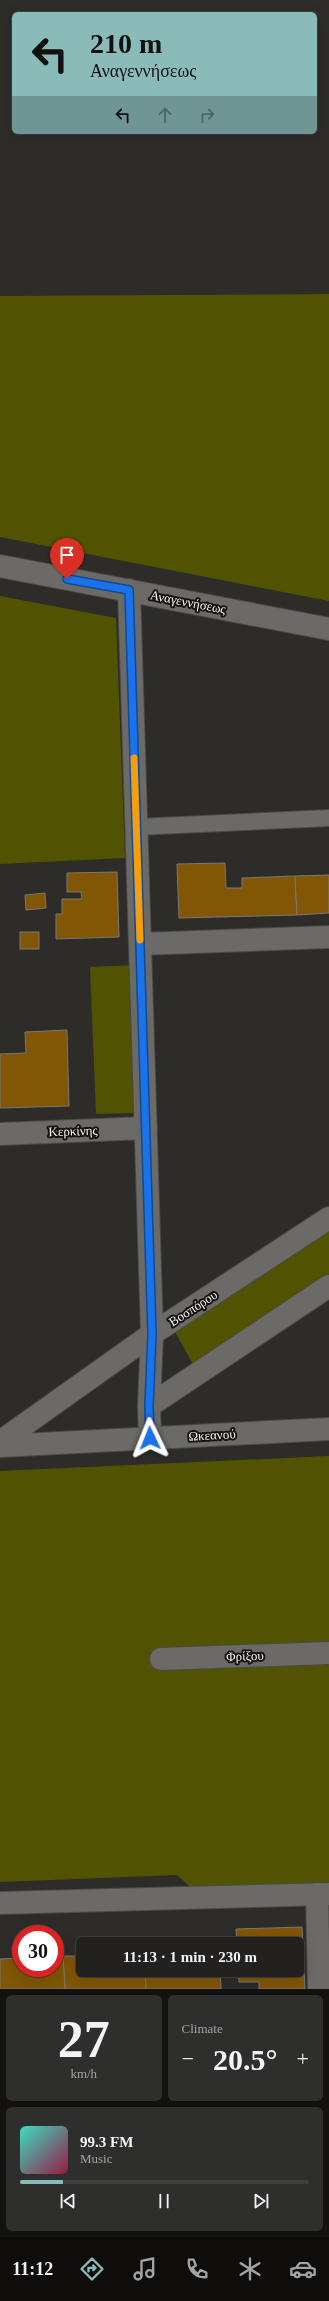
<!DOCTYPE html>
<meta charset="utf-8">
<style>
body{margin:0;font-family:Georgia,serif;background:#2e2e2c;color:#f1f3f6;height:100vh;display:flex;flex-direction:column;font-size:15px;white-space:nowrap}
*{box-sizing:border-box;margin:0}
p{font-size:13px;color:#a2a3a4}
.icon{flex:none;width:22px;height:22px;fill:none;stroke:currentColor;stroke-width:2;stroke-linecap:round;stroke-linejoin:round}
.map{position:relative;height:1989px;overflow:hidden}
.panel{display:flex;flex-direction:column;gap:6px;padding:6px;background:#131211;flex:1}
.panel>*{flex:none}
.hud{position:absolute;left:12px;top:12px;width:305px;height:122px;border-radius:6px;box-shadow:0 4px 16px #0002,0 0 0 1px #3f3e3d;background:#8bbbb9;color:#111;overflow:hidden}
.speed{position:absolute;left:12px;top:1925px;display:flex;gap:8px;font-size:20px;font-weight:700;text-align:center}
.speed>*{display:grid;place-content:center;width:52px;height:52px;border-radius:50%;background:#22211f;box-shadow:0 4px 16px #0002,0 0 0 1px #3f3e3d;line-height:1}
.speed .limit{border:6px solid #d22;background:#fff;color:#111}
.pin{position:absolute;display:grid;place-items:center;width:34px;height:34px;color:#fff;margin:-41px -17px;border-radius:50% 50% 50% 0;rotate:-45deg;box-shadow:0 0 4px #0007}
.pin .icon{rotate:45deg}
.me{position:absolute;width:44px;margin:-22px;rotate:358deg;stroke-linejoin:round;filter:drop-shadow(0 0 3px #0008)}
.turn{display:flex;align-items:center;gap:14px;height:84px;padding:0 12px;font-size:18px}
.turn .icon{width:52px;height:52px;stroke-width:2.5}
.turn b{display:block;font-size:28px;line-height:34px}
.lanes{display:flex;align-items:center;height:38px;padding:0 12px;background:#0003;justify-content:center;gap:20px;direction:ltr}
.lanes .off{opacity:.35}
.big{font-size:30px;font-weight:700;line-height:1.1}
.panel .widget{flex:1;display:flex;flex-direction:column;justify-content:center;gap:6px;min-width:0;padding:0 14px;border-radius:6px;background:#2e2e2c}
.panel .dial{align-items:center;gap:0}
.dial b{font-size:52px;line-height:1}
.song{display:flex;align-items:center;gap:12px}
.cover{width:48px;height:48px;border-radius:6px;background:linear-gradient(135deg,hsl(170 70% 55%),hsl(340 70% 35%))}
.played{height:4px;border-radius:2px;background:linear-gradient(90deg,#8bbbb9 15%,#3f3e3d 15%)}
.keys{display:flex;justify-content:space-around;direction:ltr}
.heat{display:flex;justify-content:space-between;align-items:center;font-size:22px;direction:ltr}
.panel .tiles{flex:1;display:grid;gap:6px;grid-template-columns:1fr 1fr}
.widget:last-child{grid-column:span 2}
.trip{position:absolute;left:76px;top:1937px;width:228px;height:40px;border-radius:6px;background:#22211f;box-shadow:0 4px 16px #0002,0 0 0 1px #3f3e3d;font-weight:700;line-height:40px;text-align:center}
.dock{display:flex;height:64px;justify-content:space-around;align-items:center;background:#0e0d0c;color:#a2a3a4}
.dock .icon{width:28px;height:28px}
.dock .on{color:#8bbbb9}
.dock b{font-size:18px;color:#f1f3f6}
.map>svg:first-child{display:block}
.green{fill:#515300}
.building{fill:#815604;stroke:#7a7875}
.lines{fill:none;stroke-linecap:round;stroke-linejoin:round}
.lane-casing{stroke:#4b4a48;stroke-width:18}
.street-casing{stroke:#4b4a48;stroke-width:24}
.secondary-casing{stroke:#4b4a48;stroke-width:24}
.lane{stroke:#6b6a67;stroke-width:16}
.street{stroke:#6b6a67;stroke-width:22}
.secondary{stroke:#6b6a67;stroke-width:22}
.route-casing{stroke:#114b97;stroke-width:10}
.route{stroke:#1a73e8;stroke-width:7}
.slow{stroke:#f59e0b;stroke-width:7}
.labels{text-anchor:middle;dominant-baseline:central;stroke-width:4;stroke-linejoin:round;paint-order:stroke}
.street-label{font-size:13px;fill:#f4f3f1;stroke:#151413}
</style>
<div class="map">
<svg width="329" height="1989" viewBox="0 0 329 1989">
<rect width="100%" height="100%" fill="#2d2c29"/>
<g class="green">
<path d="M329,294V601L0,537V296Z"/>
<path d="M0,596L116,618L125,858L0,864Z"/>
<path d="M133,965L137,1113L96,1114L90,967Z"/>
<path d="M329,1231V1274L193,1364L175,1332Z"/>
<path d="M329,1456V1885L195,1891L177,1875L0,1882V1471Z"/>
</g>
<g class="building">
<path d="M225,863L226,888H242V878L295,876L297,915L179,918L177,864Z"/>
<path d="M117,872L119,937L56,939V914H62V899H82L81,892H67V873Z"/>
<path d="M329,875V913L297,915L295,876Z"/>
<path d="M45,893L46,908L26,910L25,895Z"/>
<rect x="20" y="932" width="19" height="17"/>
<path d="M67,1030L69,1106L0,1108V1054L26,1053L25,1032Z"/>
<path d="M302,1927L305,1989H259V1982H239L238,1970H297V1944H237L236,1929Z"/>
<path d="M63,1956H83V1970H145L146,1989H65Z"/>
<path d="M63,1956L65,1989H0V1959L21,1958V1968H55V1957Z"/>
<path d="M145,1970H220L221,1989H146Z"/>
</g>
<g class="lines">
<g class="lane-casing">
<path id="lane" d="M136,827L329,818"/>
</g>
<g class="street-casing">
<g id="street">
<path d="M129,590L152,1334L149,1406L150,1438"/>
<path d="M140,944L329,937"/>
<path d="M0,1134L146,1128"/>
<path d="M149,1406L329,1286"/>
<path d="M0,1442L152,1334L329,1218"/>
<path d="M0,1446L329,1429"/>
<path d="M161,1659L329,1653"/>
<path d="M317,1894L319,1989"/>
<path d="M0,1903L329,1894"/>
</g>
</g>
<g class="secondary-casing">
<path id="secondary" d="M0,566L329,629"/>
</g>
<use href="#lane" class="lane"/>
<use href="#street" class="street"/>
<use href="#secondary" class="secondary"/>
</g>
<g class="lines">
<g class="route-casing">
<path id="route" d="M67,579L129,590L152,1334L149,1406L150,1438"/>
</g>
<use href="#route" class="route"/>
<path class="slow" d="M134,758L140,940"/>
</g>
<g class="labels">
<g class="street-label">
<text transform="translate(188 602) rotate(11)">Αναγεννήσεως</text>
<text transform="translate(73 1131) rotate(-2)">Κερκίνης</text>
<text transform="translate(193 1308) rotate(-33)">Βοσπόρου</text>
<text transform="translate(212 1435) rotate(-3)">Ωκεανού</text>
<text transform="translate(245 1656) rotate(-2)">Φρίξου</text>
</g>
</g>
</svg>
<div class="speed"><div class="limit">30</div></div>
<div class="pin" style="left:67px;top:579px;background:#d93025"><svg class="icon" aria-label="arrive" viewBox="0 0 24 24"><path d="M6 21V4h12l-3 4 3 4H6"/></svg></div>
<svg class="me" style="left:150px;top:1438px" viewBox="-20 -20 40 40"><path d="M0-17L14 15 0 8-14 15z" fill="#1a73e8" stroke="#fff" stroke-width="4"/></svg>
<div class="trip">11:13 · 1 min · 230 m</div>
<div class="hud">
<div class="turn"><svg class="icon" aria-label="left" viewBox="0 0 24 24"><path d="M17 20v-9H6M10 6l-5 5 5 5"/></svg><div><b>210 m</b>Αναγεννήσεως</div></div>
<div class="lanes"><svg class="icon" aria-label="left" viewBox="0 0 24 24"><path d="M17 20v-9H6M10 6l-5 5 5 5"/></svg><svg class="icon off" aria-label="ahead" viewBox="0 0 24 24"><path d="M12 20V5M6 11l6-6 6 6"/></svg><svg class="icon off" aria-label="right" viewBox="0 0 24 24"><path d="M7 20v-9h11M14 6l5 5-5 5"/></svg></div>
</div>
</div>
<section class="panel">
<div class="tiles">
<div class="widget dial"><b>27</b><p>km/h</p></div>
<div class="widget"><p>Climate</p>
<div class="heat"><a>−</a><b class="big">20.5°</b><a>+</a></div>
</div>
<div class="widget">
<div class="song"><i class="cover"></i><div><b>99.3 FM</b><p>Music</p></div></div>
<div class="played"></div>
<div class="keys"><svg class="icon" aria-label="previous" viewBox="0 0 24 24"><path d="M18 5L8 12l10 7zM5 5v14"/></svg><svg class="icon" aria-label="pause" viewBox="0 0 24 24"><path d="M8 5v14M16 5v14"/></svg><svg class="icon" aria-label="next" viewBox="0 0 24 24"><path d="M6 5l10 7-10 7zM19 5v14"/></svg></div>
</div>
</div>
</section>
<nav class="dock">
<b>11:12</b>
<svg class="icon on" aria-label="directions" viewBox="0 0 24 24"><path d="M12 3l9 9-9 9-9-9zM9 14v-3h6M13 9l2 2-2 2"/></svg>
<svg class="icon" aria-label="music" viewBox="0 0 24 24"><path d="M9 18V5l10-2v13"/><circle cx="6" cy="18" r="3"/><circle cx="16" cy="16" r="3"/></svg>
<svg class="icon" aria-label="phone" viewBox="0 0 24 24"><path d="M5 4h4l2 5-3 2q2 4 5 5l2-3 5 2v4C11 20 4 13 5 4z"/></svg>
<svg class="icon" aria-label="climate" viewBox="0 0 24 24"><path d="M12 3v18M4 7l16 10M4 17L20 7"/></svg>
<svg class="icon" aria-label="car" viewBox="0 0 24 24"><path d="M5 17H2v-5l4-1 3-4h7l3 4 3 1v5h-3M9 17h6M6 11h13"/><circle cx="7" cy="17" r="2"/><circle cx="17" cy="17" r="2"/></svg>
</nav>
